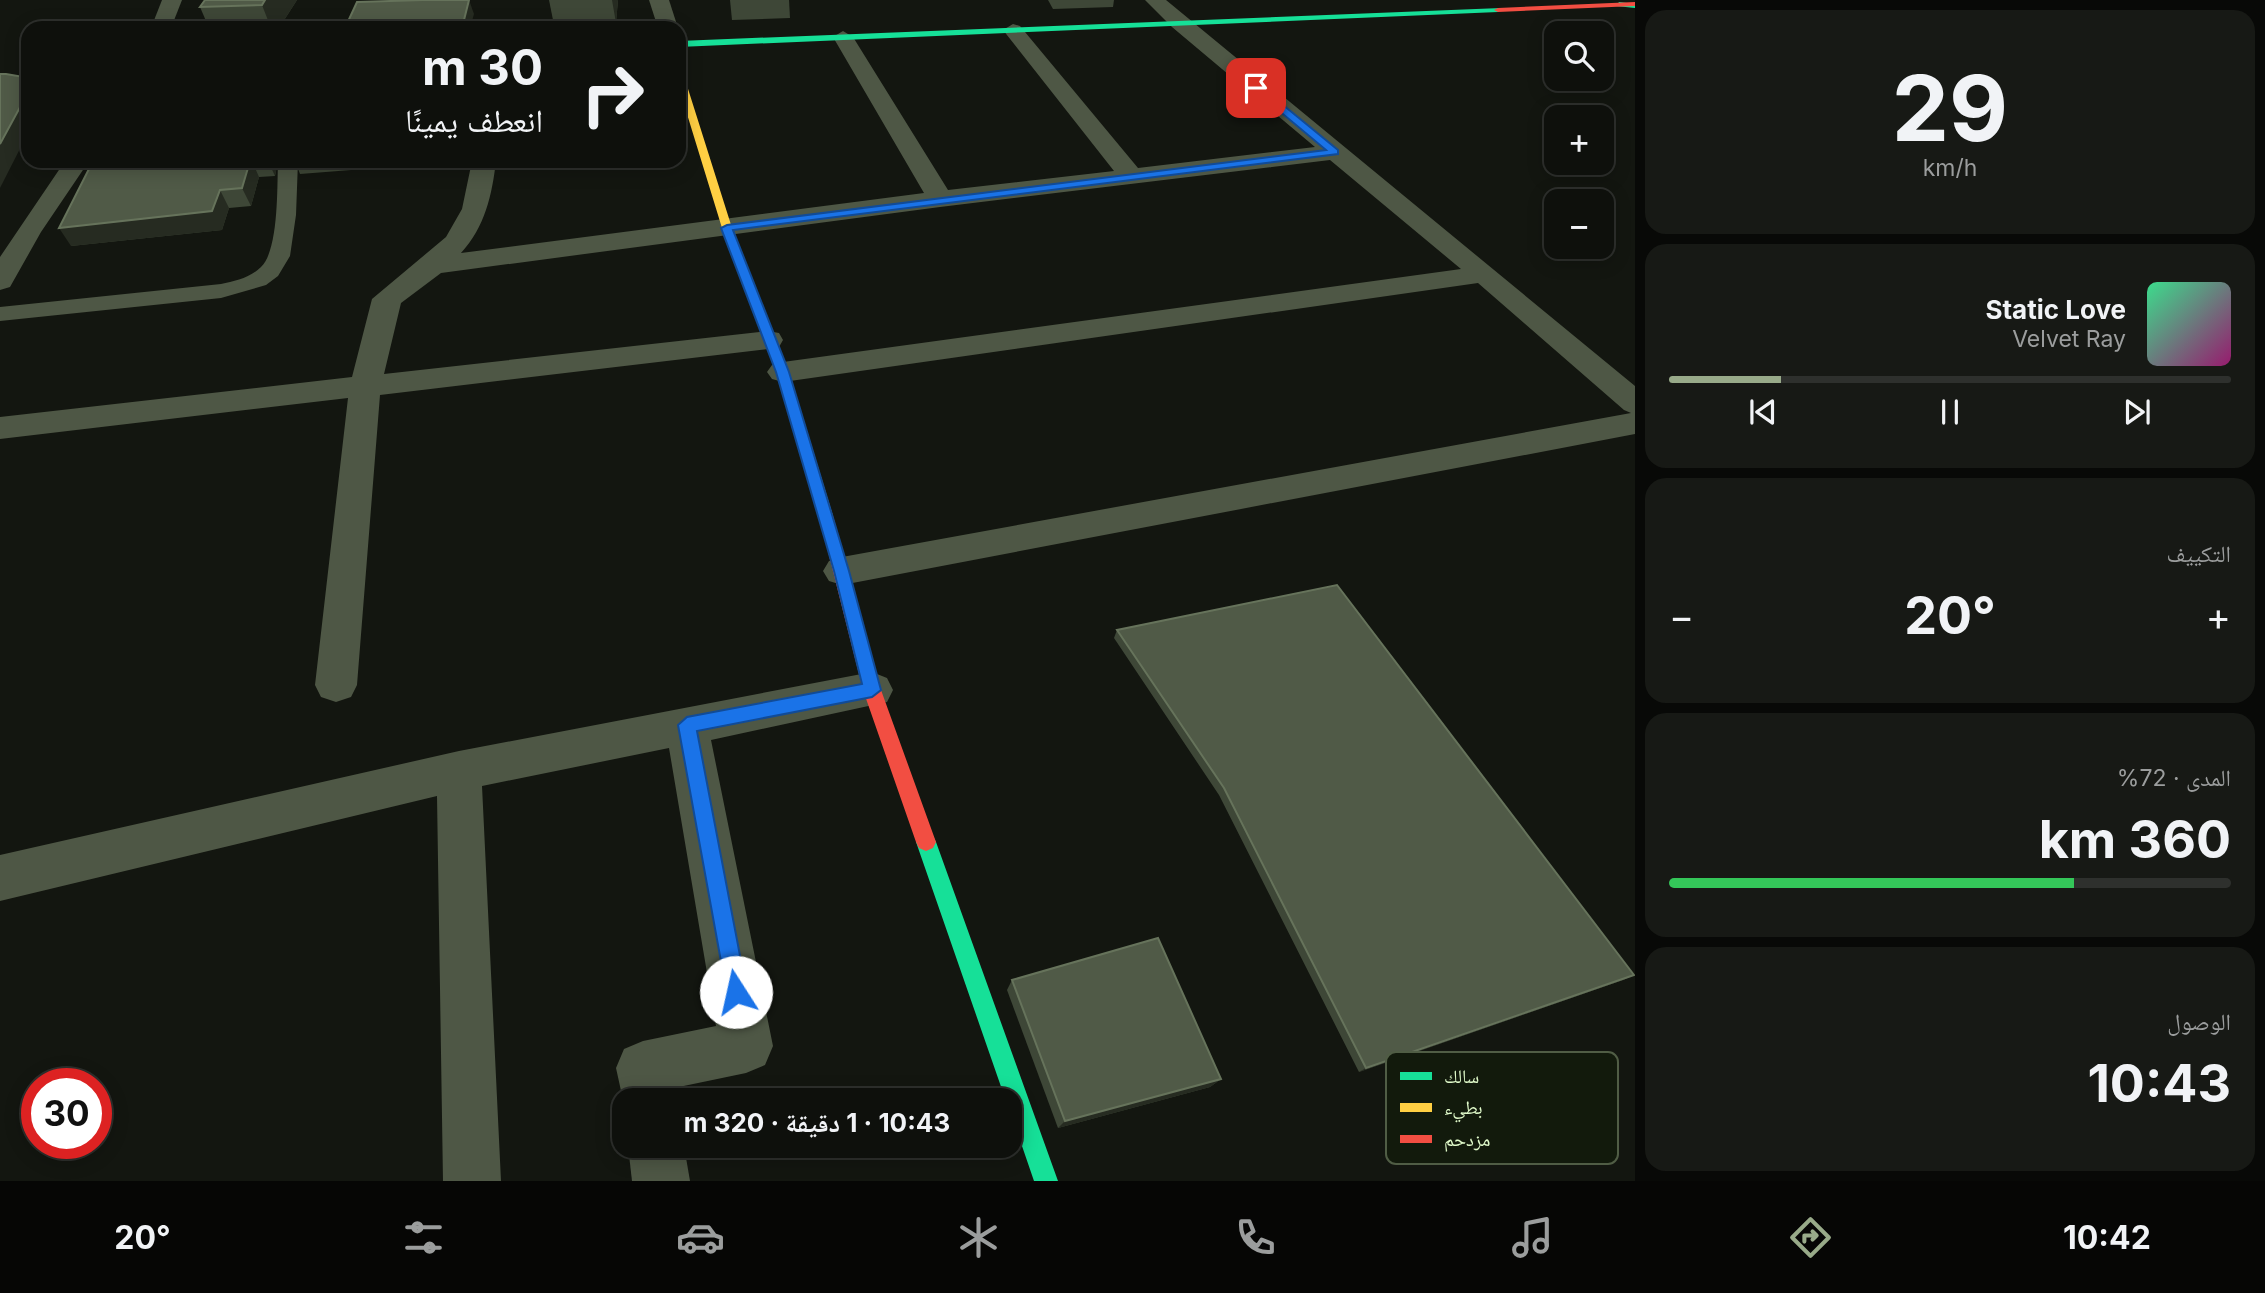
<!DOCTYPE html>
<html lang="ar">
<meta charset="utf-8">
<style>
body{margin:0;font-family:Inter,"Noto Naskh Arabic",sans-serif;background:#171915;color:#f1f3f6;direction:rtl;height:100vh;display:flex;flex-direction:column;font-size:26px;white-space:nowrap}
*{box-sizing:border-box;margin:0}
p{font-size:23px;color:#9b9d9d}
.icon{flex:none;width:38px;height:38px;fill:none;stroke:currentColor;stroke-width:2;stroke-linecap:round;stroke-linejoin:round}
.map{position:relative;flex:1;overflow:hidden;direction:ltr}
.side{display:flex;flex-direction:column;gap:10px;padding:10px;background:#080907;width:630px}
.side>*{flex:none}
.hud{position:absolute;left:21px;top:21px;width:665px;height:147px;border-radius:21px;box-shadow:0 4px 18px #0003,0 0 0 2px #2e302d;direction:rtl;background:#0e100c;color:#f1f3f6;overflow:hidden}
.fabs{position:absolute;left:1544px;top:21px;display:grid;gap:14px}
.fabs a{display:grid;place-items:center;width:70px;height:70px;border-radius:14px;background:#0e100c;box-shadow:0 4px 18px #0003,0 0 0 2px #2e302d;font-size:35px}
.speed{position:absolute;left:21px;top:1068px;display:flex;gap:14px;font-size:35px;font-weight:700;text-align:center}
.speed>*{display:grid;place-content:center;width:91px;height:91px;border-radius:50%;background:#0e100c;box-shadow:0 4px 18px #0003,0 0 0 2px #2e302d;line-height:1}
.speed .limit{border:10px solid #d22;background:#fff;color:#111}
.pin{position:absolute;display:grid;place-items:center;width:60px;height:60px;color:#fff;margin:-30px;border-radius:14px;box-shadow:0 4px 10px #0006}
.me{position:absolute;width:77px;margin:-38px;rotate:350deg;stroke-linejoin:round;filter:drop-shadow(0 0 5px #0008)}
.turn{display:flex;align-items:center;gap:24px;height:147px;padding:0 28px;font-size:32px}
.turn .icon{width:91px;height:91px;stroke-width:2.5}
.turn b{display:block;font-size:49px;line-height:60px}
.big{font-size:52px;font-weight:700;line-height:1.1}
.side .card{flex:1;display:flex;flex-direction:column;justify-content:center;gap:10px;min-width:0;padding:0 24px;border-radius:21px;background:#171915}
.side .dial{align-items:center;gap:0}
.dial b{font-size:91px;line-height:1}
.song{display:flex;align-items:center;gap:21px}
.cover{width:84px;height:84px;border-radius:10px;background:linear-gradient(135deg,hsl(150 70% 55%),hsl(320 70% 35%))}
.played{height:7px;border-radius:4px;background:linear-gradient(90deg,#98aa89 20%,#2e302d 20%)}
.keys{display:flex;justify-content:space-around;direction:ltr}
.heat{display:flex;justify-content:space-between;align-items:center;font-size:38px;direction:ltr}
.charge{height:10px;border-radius:5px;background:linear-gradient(90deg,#34c759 72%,#2e302d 0)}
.trip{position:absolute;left:612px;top:1088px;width:410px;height:70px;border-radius:21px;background:#0e100c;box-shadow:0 4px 18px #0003,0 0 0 2px #2e302d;font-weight:700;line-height:70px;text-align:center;direction:rtl}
.dock{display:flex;height:112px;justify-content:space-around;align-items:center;background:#060605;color:#9b9d9d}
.dock .icon{width:49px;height:49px}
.dock .current{color:#98aa89}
.dock b{font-size:32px;color:#f1f3f6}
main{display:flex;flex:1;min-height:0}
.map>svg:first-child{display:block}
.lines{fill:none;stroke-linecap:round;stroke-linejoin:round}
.lane{fill:#4e5745;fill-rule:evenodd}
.street{fill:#4e5745;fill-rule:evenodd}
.fast{fill:#16e098;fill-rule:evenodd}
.slow{fill:#ffcf43;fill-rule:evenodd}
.jam{fill:#f24e42;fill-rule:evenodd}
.wall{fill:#3e4737}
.shaded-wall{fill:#262b21}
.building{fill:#505a47;stroke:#66735b;stroke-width:2}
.route{fill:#1a73e8;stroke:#114b97;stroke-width:2}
.key{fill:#121a0c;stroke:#505d45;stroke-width:2}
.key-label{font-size:19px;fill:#e0faca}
</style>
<main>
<section class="side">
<div class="card dial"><b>29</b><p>km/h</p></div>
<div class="card">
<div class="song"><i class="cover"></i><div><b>Static Love</b><p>Velvet Ray</p></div></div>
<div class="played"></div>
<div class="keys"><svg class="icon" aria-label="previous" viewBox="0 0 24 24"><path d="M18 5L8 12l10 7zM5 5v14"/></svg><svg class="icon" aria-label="pause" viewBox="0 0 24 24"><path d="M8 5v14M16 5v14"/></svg><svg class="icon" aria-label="next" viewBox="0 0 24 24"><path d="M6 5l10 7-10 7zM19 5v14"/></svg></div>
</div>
<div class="card"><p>التكييف</p>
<div class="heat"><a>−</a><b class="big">20°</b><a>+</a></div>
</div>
<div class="card"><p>المدى · 72%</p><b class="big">360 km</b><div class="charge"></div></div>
<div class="card"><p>الوصول</p><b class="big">10:43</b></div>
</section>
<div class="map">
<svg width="1635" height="1181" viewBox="0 0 1635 1181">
<rect width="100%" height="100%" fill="#131610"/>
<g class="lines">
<path class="lane" d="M278,161H298L296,215L290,256L278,276L266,285L221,298L0,321V307L221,284C235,281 250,278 261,267C279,250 277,186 278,161Z"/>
<g class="street">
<path d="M162,0H182L171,28H151Z"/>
<path d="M649,0H669L678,28H658Z"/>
<path d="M1145,0H1166L1635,386V434L842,585L829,581L823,571L829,561L842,557L1631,413L1624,410L1478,283L783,382L772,379L767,372L772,365L783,362L1461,269L1330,160L940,207L441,273L401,303L384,374L768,331L779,333L783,340L779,347L768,349L380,395L357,685L351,697L336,702L321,697L315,685L348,398L0,439V417L352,377L372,299L446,237L462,209L472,161H496C492,195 485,227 461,253L924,193L833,37L843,31L853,37L948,190L1114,171L1003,30L1013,24L1020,26L1138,168L1315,147L1172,27Z"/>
<path d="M65,161H89L41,232L10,287L0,290V257Z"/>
<path d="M872,672L887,678L893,690L887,702L711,740L773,1046L765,1065L746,1073L674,1088L676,1101H625V1109L616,1068L624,1049L643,1041L716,1026L669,748L482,786L501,1181H443L437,796L0,901V855L459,751Z"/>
<path d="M628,1146H684L690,1181H632Z"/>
</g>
<g class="fast">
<path d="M1619,2L1635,4V8L1616,6Z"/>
<path d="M1501,8L1498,12L679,47V41Z"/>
<path d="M28,78V84L0,87V81Z"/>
<path d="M926,833L933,836L936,842L1058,1181H1034L1010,1111V1101H1006L916,842L919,836Z"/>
</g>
<path class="slow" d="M679,70L683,73L732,228L789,372L833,516L831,520L826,521L819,516L777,372L722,228L679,88Z"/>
<g class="jam">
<path d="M1635,2V6L1498,12L1494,10L1498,8Z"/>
<path d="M826,511L833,516L881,690L936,842L933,848L926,851L919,848L916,842L863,690L819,516Z"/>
</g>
</g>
<g class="wall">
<path d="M297,0L279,28H209L200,7Z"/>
<path d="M549,0H618L616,23L554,25Z"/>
<path d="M730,0H789L790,18L732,20Z"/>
<path d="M1048,0H1114L1113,7L1053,9Z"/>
<path d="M93,161H278L275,176L259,177L251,206L229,208L222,230L71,246Z"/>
<path d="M295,161H430L428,164L300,174Z"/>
<path d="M1117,630L1634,975L1623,980L1359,1072L1219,795L1114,638Z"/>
<path d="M1012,980L1221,1079L1210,1087L1058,1128L1007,990Z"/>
</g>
<g class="shaded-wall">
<path d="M265,0H297L279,28H271L262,5Z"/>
<path d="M469,0L474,14L470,28H462Z"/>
<path d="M612,0H618L616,23Z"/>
<path d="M24,77L28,84V133L0,188V144Z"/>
<path d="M250,161H252L259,177L251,206L242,188Z"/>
<path d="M268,161H278L275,176Z"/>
<path d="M220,190L229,208L222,230L71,246L59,228Z"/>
<path d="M1634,975L1623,980L1359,1072L1366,1068Z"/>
<path d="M1221,1079L1210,1087L1058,1128L1065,1121Z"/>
</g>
<g class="building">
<path d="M205,0H265L262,5L200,7Z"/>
<path d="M423,0H469L462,28H345L357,2Z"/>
<path d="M0,74H6L24,77L25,98L0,144Z"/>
<path d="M93,161H250L242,188L220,190L212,211L59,228Z"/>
<path d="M1337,585L1634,975L1366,1068L1224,788L1117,630Z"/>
<path d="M1158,938L1221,1079L1065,1121L1012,980Z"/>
</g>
<path class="route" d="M1253,86H1260L1338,150V154L733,230L789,372L849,571L881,690L872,697L697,731L747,992L743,1000L736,1003L728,1000L678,725L687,717L862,684L834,571L776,372L721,228L727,225L1326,150L1253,89Z"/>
<rect x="1386" y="1052" width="232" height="112" rx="10" class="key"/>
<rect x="1400" y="1072" width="32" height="8" fill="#16e098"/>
<rect x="1400" y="1103" width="32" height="9" fill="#ffcf43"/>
<rect x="1400" y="1135" width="32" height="8" fill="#f24e42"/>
<g class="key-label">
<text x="1444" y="1083">سالك</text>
<text x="1444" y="1114">بطيء</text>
<text x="1444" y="1146">مزدحم</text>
</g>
</svg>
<div class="fabs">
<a><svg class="icon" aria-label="search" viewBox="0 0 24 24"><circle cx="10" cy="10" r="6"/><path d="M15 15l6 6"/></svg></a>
<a>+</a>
<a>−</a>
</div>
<div class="speed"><div class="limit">30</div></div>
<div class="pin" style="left:1256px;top:88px;background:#d93025"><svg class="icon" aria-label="arrive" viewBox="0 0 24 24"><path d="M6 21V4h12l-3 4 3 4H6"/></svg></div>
<svg class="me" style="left:736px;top:992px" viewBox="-20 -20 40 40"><circle r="19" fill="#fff"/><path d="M0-13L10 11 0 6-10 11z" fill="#1a73e8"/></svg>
<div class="trip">10:43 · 1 دقيقة · 320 m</div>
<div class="hud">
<div class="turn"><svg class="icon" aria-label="right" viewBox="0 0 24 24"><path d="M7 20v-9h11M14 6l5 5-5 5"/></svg><div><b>30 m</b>انعطف يمينًا</div></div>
</div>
</div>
</main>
<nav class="dock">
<b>10:42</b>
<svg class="icon current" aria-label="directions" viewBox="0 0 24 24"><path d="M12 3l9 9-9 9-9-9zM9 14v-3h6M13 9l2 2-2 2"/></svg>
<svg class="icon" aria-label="music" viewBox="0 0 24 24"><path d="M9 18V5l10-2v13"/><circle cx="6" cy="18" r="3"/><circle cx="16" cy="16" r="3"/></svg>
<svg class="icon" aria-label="phone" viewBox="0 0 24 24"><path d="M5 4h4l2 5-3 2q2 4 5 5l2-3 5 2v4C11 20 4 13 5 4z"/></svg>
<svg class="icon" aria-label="climate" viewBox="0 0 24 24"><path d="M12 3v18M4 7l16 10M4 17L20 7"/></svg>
<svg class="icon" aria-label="car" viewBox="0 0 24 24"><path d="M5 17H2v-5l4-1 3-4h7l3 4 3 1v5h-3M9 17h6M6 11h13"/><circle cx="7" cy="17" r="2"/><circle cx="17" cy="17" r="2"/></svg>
<svg class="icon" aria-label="filters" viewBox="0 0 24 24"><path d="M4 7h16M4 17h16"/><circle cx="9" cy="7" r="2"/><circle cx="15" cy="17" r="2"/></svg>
<b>20°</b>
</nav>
